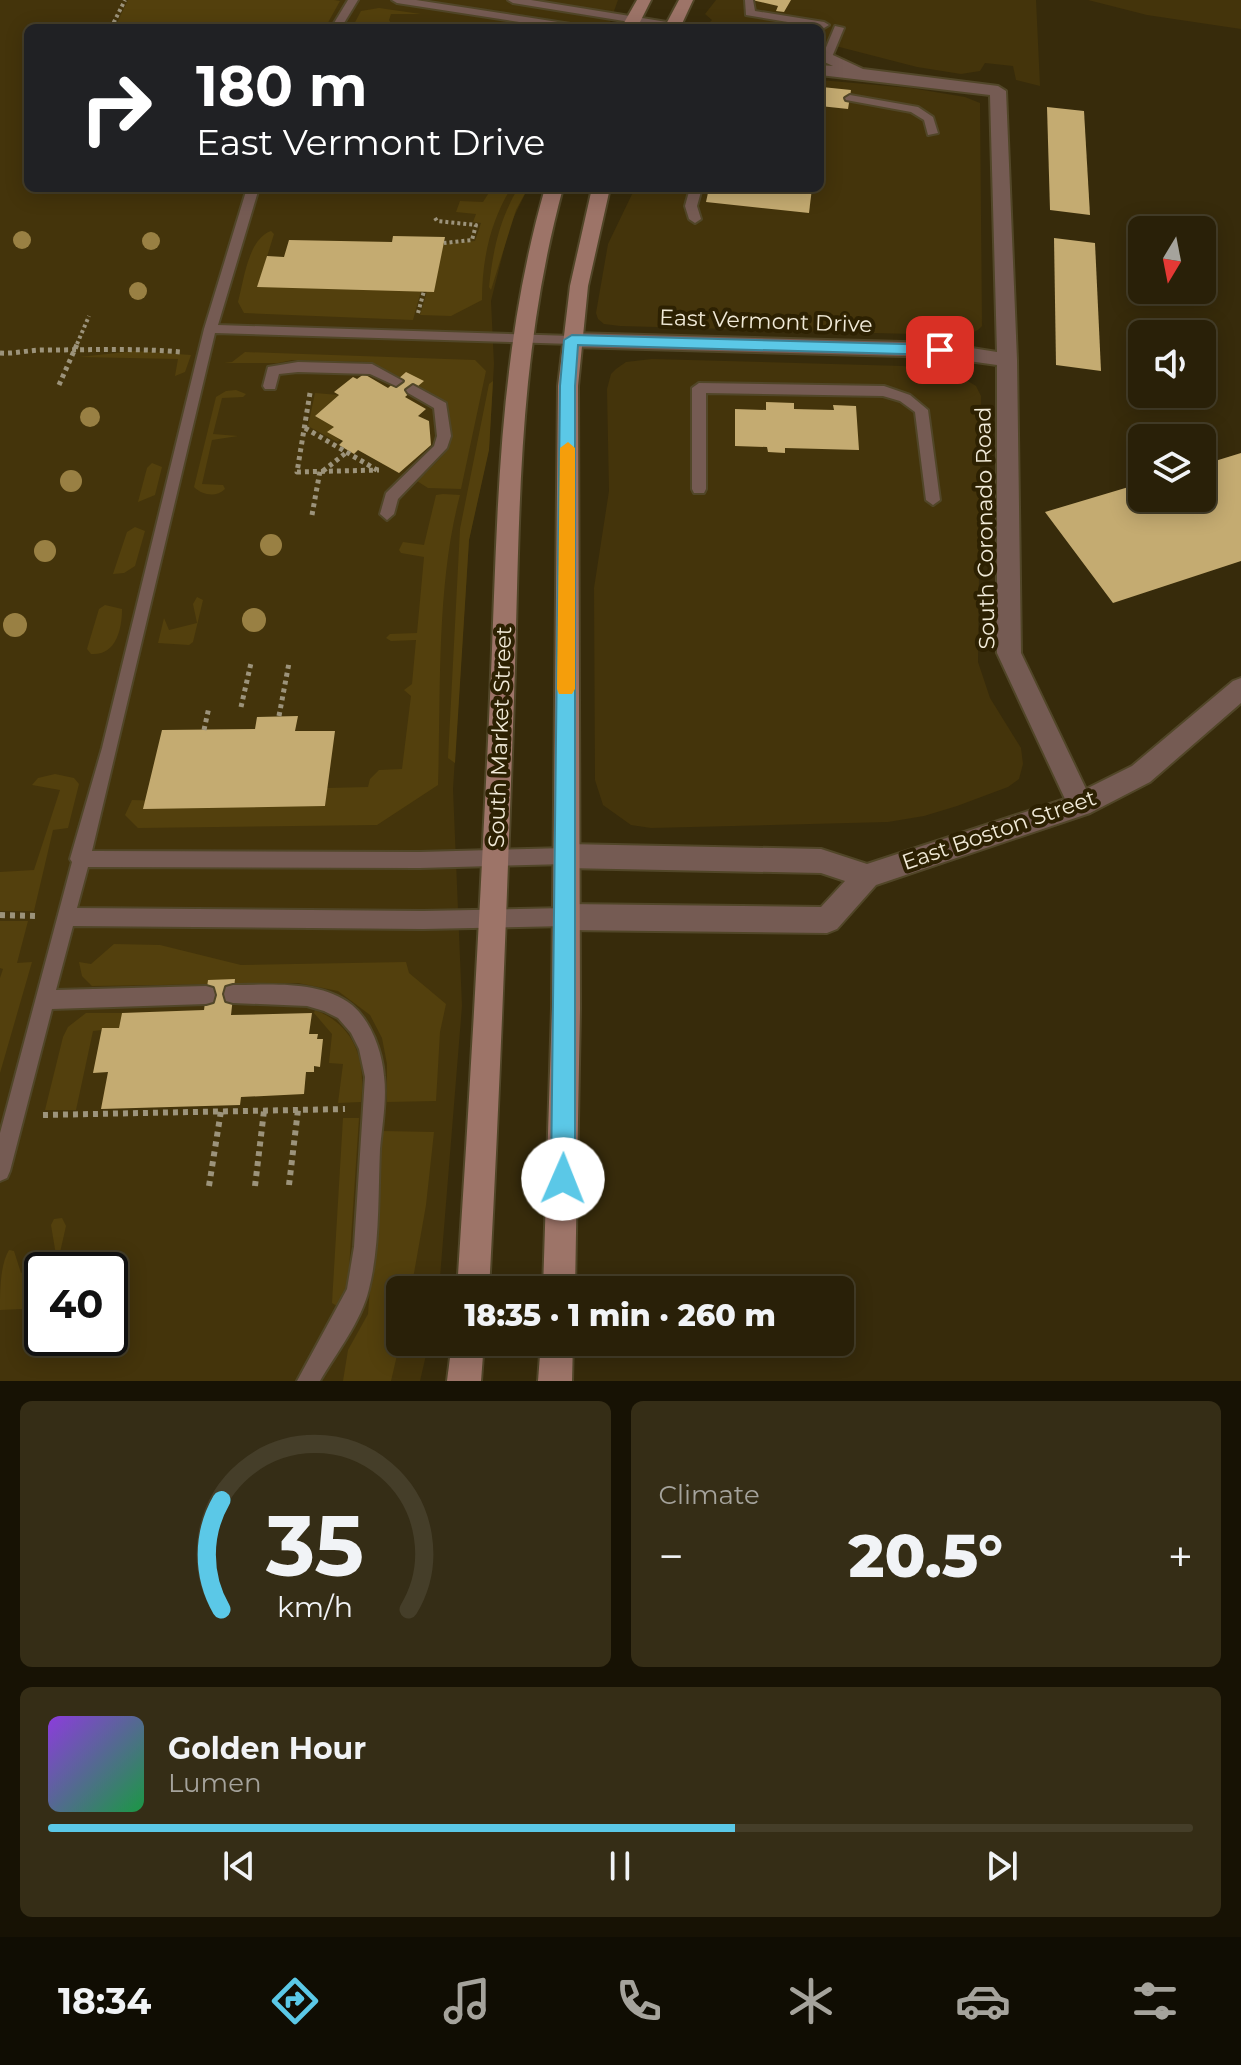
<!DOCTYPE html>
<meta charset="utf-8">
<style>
body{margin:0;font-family:Montserrat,sans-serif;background:#352d16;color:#f1f3f6;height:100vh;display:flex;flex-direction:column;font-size:30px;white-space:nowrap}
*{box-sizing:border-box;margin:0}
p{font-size:26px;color:#a5a39c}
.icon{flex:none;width:44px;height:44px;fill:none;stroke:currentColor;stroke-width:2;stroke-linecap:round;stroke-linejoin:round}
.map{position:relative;height:1381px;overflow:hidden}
.drawer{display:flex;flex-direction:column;gap:20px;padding:20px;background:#171204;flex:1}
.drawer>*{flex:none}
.banner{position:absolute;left:24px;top:24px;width:800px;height:168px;border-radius:12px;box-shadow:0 4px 20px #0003,0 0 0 2px #453e29;background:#202124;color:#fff;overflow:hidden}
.needle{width:52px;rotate:190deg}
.tools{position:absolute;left:1128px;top:216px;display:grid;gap:16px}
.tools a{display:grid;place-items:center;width:88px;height:88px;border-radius:12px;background:#292008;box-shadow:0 4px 20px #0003,0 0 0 2px #453e29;font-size:40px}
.speed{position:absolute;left:24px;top:1252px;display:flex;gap:16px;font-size:40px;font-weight:700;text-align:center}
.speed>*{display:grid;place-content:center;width:104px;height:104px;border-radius:50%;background:#292008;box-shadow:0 4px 20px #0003,0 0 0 2px #453e29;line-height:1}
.speed .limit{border:4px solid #111;border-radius:12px;background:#fff;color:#111}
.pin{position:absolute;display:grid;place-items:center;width:68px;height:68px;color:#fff;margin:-34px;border-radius:16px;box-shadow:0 4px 12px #0006}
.me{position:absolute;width:88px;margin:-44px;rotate:1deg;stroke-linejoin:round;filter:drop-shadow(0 0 6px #0008)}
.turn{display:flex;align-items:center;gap:28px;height:168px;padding:0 40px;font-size:36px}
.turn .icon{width:104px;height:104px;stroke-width:2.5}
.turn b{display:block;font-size:56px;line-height:68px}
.big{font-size:60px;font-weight:800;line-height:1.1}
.drawer .tile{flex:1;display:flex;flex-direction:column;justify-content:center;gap:12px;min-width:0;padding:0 28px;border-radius:12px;background:#352d16}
.drawer .dial{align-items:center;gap:0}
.dial svg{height:208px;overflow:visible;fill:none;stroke:#453e29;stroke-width:7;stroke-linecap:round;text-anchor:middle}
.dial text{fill:#f1f3f6;stroke:none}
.song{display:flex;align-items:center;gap:24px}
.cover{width:96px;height:96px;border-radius:12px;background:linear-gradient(135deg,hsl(270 70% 55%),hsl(140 70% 35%))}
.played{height:8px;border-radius:4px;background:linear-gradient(90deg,#5bc8e7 60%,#453e29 60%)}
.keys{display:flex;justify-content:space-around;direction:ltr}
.heat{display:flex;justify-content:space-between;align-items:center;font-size:44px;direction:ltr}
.drawer .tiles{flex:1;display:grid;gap:20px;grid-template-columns:1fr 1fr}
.tile:last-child{grid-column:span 2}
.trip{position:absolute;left:386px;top:1276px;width:468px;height:80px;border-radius:12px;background:#292008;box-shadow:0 4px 20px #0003,0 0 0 2px #453e29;font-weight:800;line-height:80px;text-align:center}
.tab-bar{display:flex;height:128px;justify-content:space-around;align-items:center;background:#100d03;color:#a5a39c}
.tab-bar .icon{width:56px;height:56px}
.tab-bar .on{color:#5bc8e7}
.tab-bar b{font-size:36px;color:#f1f3f6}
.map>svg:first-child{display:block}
.built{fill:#44340b;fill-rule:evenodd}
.green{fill:#53400d}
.building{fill:#c4ab71}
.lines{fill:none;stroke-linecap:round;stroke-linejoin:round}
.lane-casing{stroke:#514628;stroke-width:4}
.street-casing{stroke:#514628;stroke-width:4}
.secondary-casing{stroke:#514628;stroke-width:4}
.path-far2{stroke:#9c937b;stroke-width:4;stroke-dasharray:3 3;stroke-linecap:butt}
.path-far1{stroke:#9c937b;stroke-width:5;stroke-dasharray:4 4;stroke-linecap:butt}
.path{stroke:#9c937b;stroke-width:6;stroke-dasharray:5 5;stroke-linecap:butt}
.lane{fill:#755b53;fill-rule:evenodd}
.street{fill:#755b53;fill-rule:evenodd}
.secondary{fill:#9d7468;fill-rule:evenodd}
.tree{fill:#998043}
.route{fill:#5bc8e7;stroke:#3b8296;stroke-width:2}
.slow{fill:#f59e0b}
.labels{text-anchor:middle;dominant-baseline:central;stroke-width:8;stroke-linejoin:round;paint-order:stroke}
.street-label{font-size:22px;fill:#f1ead8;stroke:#2d2102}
</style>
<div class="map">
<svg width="1241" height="1381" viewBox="0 0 1241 1381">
<rect width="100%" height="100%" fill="#372b0b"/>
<g class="built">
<path d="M0,0H618L608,28H28V188H528L510,225L491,301L494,364L489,449L469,540L453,789L462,1006L439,1290H400V1342H429L420,1381H0ZM42,1270H110V1338H42Z"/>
<path d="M716,0H1036L1040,86L1016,80L1013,66L985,63L980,71L961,74L917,67L820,42V28H742L709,23L712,20L705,14Z"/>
<path d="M1088,0H1241V29L1147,15Z"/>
<path d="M820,80L911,88L965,97L980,103L982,326L978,330L957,339L912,334L620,326L604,324L598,319L596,313L608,244L635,188H820Z"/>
<path d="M652,359L903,366L953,372L976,386L981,396L978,662L990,698L1021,748L1023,764L1019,779L1008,787L957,806L924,816L888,822L651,828L631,825L603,805L595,780L594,588L609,491L607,389L611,374L616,369L626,362Z"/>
</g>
<g class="green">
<path d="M128,0H334L340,1L325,28L115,27Z"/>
<path d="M379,8L421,14H391L389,20L394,28H352L361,11Z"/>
<path d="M492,188H511C490,222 482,260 482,300L451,316L420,315L427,291H434L443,244L475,241L481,223L473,222L476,214L456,212L460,201L483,202Z"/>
<path d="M518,188H528L516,210L491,290L489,287C493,250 499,221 518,188Z"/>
<path d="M271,231L274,234L258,286L421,291L413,320L244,313L238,302C244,280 248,239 271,231Z"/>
<path d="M135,351L191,355L185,372L175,376L178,359L79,357Z"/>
<path d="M245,352L475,360L486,371L461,489L428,488L417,481C452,447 454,451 446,402L370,362L292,360L278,363H224L232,362Z"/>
<path d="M493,381L489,450L469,540L455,763L448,758L460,529L489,384Z"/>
<path d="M236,390L246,394L243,397L222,398L213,434L238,436L212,440L202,484L223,485L225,489C216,498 202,495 194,487L216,397L226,391Z"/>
<path d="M315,393L339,395L315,416L334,427L328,432L340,440L337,442L308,426Z"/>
<path d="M152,463L162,467L155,495L138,502L147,468Z"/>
<path d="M443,494L460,495C436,586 441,692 438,785L377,825L138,828L125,815L132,800L325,806L327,788L368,787L370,779L379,770L402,769L411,696L404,690L412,684L416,640L391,641L386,638L390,634L417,633L424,557L401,553L399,550L403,542L424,545L436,495Z"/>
<path d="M135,527L145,531L135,566L124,573L113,574L127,532Z"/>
<path d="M197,597L203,600L193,642L189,645L158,643L164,618L169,630L197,623L193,604Z"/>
<path d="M105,605L122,609C122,629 116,656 91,654L87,649L99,609Z"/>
<path d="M55,774L74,778L79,784L68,828L53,830L34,911H0V872L34,870L60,790L32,785L38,778Z"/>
<path d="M0,921H28L17,963L32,962L0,1073V978L3,969L0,968Z"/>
<path d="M114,944L160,945L241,965L406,962L409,973L446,1004L440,1032L436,1101L387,1102V1064L382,1038L370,1015L338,991L298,983L92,986L82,976L79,962L91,964Z"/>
<path d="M315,1010C356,1026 366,1061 361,1102L338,1103L343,1064L329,1063L332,1034L314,1013Z"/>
<path d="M86,1013H122L119,1028L93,1031L76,1110H45L63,1037L68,1027Z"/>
<path d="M343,1118H359L347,1299L340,1308L332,1303Z"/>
<path d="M382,1131L434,1132L426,1205L411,1290H400V1342L391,1381H343L348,1350L368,1314Z"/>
<path d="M62,1218L66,1226L56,1270H42V1308L0,1310C0,1291 0,1265 9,1250L14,1251L21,1273L56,1255L51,1225L54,1219Z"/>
</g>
<g class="building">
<path d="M752,0H791L784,12L776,11L778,6Z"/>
<path d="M822,87L851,90L848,109L820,106Z"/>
<path d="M1047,107L1084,111L1090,215L1050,210Z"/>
<path d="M709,188H812L809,213L706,202Z"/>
<path d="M393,236L445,237L434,292L257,287L267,256L284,257L289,240L392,242Z"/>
<path d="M1054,238L1095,243L1101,371L1056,365Z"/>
<path d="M406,372L424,381L405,397L426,409L418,416L429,421L431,445L399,473L358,450L354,454L339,445L343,441L327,432L334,427L315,416L339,395L334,392L353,377L357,379L364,374L388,388Z"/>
<path d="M766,402L794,403V409L834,410L833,405L856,406L859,450L785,448V453L768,452L767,447L735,446V409L766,410Z"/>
<path d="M1241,453V561L1113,603L1045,512L1142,483V498H1202V465Z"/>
<path d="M298,716L295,731H335L325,806L143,809L162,730L255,729L257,717Z"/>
<path d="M235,979L231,1015L312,1013L309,1034H318L317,1039H323L320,1067L314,1066V1072H306L304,1094L241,1097L240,1105L101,1109L108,1072L93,1073L102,1028H119L122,1013L204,1010L208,980Z"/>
</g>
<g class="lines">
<g class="lane-casing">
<g id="lane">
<path d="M348,0H358L341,28H331Z"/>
<path d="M392,0H416L577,25L582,28H558L397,3Z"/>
<path d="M508,0H531L673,23L678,26L667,28L513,3Z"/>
<path d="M745,0H753L755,11L824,22L829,25L824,28L746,15Z"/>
<path d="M835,26L844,28L832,57L823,59L822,57Z"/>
<path d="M850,95L918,107L933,117L938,133L928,135L924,120L911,112L846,100L845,98Z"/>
<path d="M247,188H259L218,325L572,336L578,340L572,344L215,333L92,851L420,852L566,848L572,850L575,856L572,862L566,864L420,868L88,867L77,908L423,911L566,908L572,911L575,917L572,923L566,926L423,929L73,926L56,990L206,986L213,988L215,995L213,1002L206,1004L52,1009L10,1171L7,1178L0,1181V1133L72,862L70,859L102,748L204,329Z"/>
<path d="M690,188H702L697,206L701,219L695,223L689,219L685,206Z"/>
<path d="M298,362L372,364L403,381L396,386L370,374L298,372L279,374L275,389H265L263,386L268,367Z"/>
<path d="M699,383L884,386L910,395L928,410L940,500L933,505L926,500L915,412L900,401L883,396L706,393V489L704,493H694L692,489V388Z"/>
<path d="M413,385L446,403L451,436L447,448L398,499L394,514L387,520L380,514L386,493L434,446L437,436L434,408L408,393L406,390Z"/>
<path d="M233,985C271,985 320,980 352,1005C371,1021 382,1051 384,1076C387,1099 382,1126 380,1149C378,1195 380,1245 369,1289C361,1322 337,1352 320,1381H297L347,1289L354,1247L365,1077L359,1049L351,1033L338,1018L324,1011L307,1006L233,1003L226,1001L224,994L226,987Z"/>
</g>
</g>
<g class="street-casing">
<path id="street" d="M820,49L863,69L998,86L1006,91L1017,360L1021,653L1086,789L1132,766L1233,681L1241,678V703L1150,782L1090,813L876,885L837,929L827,933L566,930L556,926L552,917L556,908L566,904L821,907L845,881L821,873L566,868L557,865L553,856L557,847L566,844L821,849L867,864L1065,799L997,653V365L940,357L572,347L562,340L572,333L940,343L997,352L990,95L820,75V65L833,66L820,60Z"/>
</g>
<g class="secondary-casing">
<g id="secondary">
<path d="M637,0H651L637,28H621Z"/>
<path d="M679,0H693L680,28H664Z"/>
<path d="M545,188H563C516,361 520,521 514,698C507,895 500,1093 489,1290H457C470,1093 481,895 490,698C498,521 496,360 545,188Z"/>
<path d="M592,188H610L588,286L578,386L580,1008L575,1290H543L552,1008L558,386L570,286Z"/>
<path d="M452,1342H484L481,1381H447Z"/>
<path d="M541,1342H573L572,1381H538Z"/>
</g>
</g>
<g class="path-far2">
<path d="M111,28L125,0"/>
<path d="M435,218L437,221L476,225L472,240L444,243"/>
<path d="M418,313L424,291"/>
<path d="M77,344L89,316"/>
</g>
<g class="path-far1">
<path d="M0,353C15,354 29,350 43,350C90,350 135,348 181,352"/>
<path d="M59,385L78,342"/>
<path d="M310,393L297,472L379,470"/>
<path d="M305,428L377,470"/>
<path d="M323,471L347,452"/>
<path d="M312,515L320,471"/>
<path d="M241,707L251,663"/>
<path d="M279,716L289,663"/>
<path d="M204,730L209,707"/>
</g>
<g class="path">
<path d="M0,915L38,916"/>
<path d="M43,1115L345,1109"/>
<path d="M289,1185L298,1110"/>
<path d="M209,1186L221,1111"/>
<path d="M255,1186L264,1111"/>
</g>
<use href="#lane" class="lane"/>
<use href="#street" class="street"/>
<use href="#secondary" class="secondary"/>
</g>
<g class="tree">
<circle cx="22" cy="240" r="9"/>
<circle cx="151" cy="241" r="9"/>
<circle cx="138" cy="291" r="9"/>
<circle cx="90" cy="417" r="10"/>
<circle cx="71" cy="481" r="11"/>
<circle cx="271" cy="545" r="11"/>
<circle cx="45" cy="551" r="11"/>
<circle cx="254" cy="620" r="12"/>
<circle cx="15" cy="625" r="12"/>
</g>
<path class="route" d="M572,335L940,345L947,350L940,355L578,345L575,386V1179L571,1187L563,1191L555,1187L551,1179L560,386L564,340Z"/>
<path class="slow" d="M568,442L575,448V689L572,694H559L557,689L560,448Z"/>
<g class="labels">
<g class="street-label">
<text transform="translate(766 321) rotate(2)">East Vermont Drive</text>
<text transform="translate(985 528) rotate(-91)">South Coronado Road</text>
<text transform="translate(500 737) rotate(-88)">South Market Street</text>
<text transform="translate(999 830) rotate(-19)">East Boston Street</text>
</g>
</g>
</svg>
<div class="tools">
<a><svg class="needle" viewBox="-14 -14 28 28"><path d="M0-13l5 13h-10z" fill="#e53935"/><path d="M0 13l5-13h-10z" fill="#a5a39c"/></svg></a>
<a><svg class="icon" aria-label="sound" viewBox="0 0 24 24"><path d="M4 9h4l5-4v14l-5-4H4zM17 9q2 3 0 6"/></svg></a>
<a><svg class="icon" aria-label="layers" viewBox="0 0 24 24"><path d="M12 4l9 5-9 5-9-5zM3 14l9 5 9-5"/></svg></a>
</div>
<div class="speed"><div class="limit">40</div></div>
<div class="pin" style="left:940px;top:350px;background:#d93025"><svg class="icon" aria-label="arrive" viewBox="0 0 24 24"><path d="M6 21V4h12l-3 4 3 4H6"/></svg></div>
<svg class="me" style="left:563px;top:1179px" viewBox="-20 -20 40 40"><circle r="19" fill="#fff"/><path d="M0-13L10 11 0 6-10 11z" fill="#5bc8e7"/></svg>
<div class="trip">18:35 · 1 min · 260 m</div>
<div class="banner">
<div class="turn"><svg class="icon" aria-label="right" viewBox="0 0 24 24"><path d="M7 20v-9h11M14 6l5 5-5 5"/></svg><div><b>180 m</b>East Vermont Drive</div></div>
</div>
</div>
<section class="drawer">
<div class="tiles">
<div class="tile dial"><svg viewBox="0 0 100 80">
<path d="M14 69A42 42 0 1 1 86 69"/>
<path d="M14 69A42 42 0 0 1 14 27" stroke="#5bc8e7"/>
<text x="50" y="56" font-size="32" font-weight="700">35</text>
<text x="50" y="72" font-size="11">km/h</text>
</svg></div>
<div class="tile"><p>Climate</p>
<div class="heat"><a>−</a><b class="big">20.5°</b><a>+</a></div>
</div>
<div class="tile">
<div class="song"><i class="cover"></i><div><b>Golden Hour</b><p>Lumen</p></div></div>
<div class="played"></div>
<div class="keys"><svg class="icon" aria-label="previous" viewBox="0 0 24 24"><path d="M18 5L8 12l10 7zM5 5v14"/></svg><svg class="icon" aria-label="pause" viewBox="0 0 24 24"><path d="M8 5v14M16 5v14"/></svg><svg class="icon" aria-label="next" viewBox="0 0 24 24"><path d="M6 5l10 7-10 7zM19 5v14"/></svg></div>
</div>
</div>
</section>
<nav class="tab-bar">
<b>18:34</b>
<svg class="icon on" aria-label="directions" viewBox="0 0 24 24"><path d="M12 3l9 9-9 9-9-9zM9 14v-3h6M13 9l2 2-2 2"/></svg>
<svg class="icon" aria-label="music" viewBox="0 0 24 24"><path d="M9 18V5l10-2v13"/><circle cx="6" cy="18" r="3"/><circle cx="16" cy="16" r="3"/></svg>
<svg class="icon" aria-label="phone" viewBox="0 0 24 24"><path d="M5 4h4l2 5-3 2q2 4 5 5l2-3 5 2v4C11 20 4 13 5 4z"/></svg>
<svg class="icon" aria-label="climate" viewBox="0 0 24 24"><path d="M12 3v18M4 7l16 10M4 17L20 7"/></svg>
<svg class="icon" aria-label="car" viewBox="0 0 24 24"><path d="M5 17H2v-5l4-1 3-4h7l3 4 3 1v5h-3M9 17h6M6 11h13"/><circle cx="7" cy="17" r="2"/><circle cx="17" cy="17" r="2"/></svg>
<svg class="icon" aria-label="filters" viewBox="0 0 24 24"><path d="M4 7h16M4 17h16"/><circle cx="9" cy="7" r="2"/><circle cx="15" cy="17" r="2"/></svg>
</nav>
